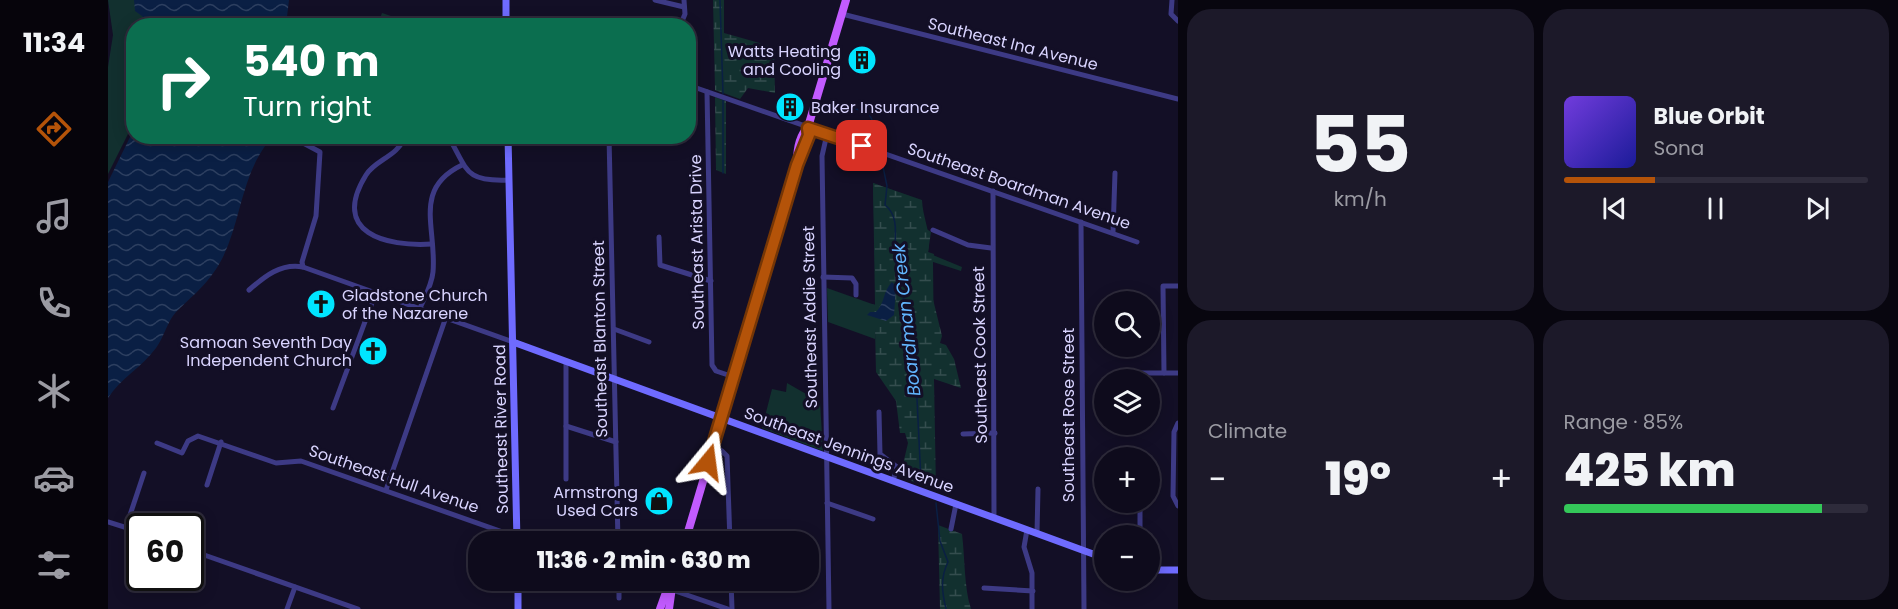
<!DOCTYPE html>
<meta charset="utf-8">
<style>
body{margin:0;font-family:Poppins,sans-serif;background:#1c1929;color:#f1f3f6;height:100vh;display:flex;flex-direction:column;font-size:22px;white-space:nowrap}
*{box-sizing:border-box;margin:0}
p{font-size:20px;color:#9b9ba3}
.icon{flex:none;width:33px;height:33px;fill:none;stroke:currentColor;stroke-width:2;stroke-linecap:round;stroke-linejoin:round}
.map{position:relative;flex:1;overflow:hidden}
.side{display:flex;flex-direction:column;gap:9px;padding:9px;background:#08060f;width:720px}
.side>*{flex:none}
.banner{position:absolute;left:18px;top:18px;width:570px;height:126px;border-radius:24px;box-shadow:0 3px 15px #0003,0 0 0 2px #2e2b3b;background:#0b6e4f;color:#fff;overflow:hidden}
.controls{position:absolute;left:986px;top:291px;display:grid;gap:12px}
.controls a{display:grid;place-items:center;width:66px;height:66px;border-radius:50%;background:#0e0b1c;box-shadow:0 3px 15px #0003,0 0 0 2px #2e2b3b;font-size:30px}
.speed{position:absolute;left:18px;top:513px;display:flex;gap:12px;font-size:30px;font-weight:700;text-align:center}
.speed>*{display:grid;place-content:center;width:78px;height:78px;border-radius:50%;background:#0e0b1c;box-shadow:0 3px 15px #0003,0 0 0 2px #2e2b3b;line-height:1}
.speed .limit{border:3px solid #111;border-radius:9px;background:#fff;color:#111}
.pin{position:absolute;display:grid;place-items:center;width:51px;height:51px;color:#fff;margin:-26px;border-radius:12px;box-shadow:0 3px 9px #0006}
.me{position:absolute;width:66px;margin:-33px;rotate:16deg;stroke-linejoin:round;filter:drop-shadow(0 0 4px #0008)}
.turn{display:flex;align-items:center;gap:21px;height:126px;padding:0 18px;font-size:27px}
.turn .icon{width:78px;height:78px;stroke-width:2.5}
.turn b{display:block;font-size:42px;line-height:51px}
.big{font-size:45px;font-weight:800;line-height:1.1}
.side .card{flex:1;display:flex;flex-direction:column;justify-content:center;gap:9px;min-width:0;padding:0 21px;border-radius:24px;background:#1c1929}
.side .dial{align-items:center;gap:0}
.dial b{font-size:78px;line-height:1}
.song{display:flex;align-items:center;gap:18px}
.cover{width:72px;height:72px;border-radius:9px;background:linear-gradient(135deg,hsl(260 70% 55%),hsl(240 70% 35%))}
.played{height:6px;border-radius:3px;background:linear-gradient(90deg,#b45309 30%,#2e2b3b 30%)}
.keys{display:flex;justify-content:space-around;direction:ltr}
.heat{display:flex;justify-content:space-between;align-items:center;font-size:33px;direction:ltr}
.charge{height:9px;border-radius:4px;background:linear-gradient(90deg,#34c759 85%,#2e2b3b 0)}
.side .tiles{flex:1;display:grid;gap:9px;grid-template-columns:repeat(2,1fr)}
.trip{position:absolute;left:360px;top:531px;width:351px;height:60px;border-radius:24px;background:#0e0b1c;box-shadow:0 3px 15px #0003,0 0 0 2px #2e2b3b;font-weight:800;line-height:60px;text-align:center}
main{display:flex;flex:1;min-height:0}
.tabs{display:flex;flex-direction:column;width:108px;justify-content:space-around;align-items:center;background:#06040b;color:#9b9ba3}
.tabs .icon{width:42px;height:42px}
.tabs .current{color:#b45309}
.tabs b{font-size:27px;color:#f1f3f6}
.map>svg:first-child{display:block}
.green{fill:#12302f}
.forest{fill:url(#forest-crowns)}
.wetland{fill:url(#wetland-marsh)}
.water{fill:url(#water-waves)}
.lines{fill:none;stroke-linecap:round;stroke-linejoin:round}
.stream{stroke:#0a1f44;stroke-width:1.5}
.street{stroke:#3d3a85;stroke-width:5}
.secondary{stroke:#6f6bff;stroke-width:7}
.primary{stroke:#c25bff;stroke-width:8}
.route-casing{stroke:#753606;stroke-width:15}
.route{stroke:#b45309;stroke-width:10}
.labels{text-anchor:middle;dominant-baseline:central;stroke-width:6;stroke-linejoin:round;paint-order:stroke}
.street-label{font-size:16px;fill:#d9d4ff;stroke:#130f26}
.poi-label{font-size:16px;fill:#d9d4ff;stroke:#130f26;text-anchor:end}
.water-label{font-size:18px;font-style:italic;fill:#62b6ff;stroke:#130f26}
</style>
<main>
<nav class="tabs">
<b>11:34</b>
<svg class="icon current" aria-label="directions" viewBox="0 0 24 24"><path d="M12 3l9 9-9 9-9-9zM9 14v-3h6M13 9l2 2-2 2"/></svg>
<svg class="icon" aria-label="music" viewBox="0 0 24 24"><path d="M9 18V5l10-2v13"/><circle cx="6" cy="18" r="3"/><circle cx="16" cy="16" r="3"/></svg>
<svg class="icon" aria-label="phone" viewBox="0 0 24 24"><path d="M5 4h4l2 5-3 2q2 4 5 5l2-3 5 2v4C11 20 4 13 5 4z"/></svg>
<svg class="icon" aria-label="climate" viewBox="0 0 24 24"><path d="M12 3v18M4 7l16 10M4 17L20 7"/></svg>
<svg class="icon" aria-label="car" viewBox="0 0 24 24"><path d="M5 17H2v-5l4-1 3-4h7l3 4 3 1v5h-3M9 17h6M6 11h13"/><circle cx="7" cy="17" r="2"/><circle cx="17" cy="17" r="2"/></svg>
<svg class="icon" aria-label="filters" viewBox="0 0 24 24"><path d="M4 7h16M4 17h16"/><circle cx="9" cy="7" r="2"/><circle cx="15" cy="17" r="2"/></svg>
</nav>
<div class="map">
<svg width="1070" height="609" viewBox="0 0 1070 609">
<defs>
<pattern id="forest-crowns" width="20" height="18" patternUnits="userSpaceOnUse" patternTransform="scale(1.5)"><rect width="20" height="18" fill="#12302f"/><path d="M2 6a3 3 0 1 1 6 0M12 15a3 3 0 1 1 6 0" fill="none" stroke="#344d4e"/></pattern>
<pattern id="wetland-marsh" width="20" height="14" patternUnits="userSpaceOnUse" patternTransform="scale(1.5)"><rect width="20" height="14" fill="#12302f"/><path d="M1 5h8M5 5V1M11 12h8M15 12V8" fill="none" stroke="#344d4e"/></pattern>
<pattern id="water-waves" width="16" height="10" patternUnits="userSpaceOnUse" patternTransform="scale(1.5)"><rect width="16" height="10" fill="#0a1f44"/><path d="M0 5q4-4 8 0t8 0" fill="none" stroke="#2d3f60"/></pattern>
</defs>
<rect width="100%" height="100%" fill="#130f26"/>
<g class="green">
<path d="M0,0H27L40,25L26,26L25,124L0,174V67L5,35Z"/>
<path d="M765,183L814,200C815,220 824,233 820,253L854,267L853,271L825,262L826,349L767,329V339L720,322L719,288L767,305Z"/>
<path d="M679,383L712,402L715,451L654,428L664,389L678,392Z"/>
</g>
<path class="forest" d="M274,13L306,24L305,25H270Z"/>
<g class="wetland">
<path d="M605,0H616V33L666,47L667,93L640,88L632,99L607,90Z"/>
<path d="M607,97L618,101V174L608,170Z"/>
<path d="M765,183L806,198L817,228L823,232L820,252L826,254L822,287L834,336L832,343L838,345L846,359L853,388L826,379L828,490L792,477L800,443L797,433H792L788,401L768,372L767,328L765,321L760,319L759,315L774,321L786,315L788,300L777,292L774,306L768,312H762L764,304L768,305Z"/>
<path d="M830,525L854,534C857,558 856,588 863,609H832Z"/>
</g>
<g class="water">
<path d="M26,0H181L178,25L40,26L38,19L27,11Z"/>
<path d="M25,131L26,136L155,137L157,146C130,184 132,236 106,272C95,288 81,299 68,312C59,322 56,337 48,348C34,367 12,379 0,398V182Z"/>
<path d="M784,282L788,287L786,315L778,321L759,315L762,312H768C777,303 775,291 784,282Z"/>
</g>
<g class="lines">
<g class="stream">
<path d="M612,0L615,94"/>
<path d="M615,99V173"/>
<path d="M718,102L760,112L764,120V143"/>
<path d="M773,157L779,186L777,205C796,220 782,248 789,268C792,276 798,279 799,289C799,296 793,299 793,306L800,315L803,339"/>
<path d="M805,379L809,399L813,481L817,486"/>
<path d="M828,503L832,541L840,562C832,578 834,592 838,609"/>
</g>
<g class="street">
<path d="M547,0L576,7"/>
<path d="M1064,0L1063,14L1070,21"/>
<path d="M734,14L1070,99"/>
<path d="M398,22L409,26"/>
<path d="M572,26L577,14L576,0"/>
<path d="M580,85L1029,242"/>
<path d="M599,92L604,365L608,371L626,377"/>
<path d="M719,134L714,156L721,609"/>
<path d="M182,136L212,152L208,216L194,262L195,267"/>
<path d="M297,136C290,157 268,159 258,175C222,233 278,247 324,244"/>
<path d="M340,136C360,170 356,182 401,180"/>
<path d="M501,136L510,542"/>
<path d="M885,191L886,518"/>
<path d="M973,222L976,609"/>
<path d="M825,230L860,245L883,248"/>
<path d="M1005,232L1007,173"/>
<path d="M551,237L552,265L603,281"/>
<path d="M715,277L744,278L748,284V295"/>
<path d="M141,290C157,276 173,263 195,267L405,342"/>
<path d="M312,308C317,297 324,284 325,272C329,228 304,189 354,165"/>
<path d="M506,329L541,342"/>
<path d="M458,361V479"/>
<path d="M1056,373L1055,286H1070"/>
<path d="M1030,380V373H1070"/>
<path d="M225,408L268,292"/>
<path d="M771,412L772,454L789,467L785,481"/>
<path d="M1070,423L1066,432L1065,496L1070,506"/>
<path d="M458,426L508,442"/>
<path d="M855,434L887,433"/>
<path d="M49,443L74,453L80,441L90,436L168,463L193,461L423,542"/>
<path d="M614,451L619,456L622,542"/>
<path d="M99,485L113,442"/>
<path d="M278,490L338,317"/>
<path d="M719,503L765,519"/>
<path d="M0,522L32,532"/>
<path d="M18,527L36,473"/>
<path d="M843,529L848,504"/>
<path d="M919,530L916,547L924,573V609"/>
<path d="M929,533L930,489"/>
<path d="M1032,536V506"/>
<path d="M82,550L250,609"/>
<path d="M511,580V598"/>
<path d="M535,580L620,609"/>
<path d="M623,580L624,609"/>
<path d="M876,588L925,591"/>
<path d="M179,609L187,587"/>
</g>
<g class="secondary">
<path d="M398,0V26"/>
<path d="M400,136L409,542"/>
<path d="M405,342L996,558"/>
<path d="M1041,570H1070"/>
<path d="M410,580V609"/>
</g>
<g class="primary">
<path d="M689,162C689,150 691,136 700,127"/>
<path d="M577,542L689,165L701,135L700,127L738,0"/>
<path d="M552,609L557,595L562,590"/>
<path d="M561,609L565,580"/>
</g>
</g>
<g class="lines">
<g class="route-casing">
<path id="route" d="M600,462L689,165L701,135L700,128L754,146"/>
</g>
<use href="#route" class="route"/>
</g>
<defs>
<g id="building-disc" transform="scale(1.5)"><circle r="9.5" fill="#00e5ff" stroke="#130f26"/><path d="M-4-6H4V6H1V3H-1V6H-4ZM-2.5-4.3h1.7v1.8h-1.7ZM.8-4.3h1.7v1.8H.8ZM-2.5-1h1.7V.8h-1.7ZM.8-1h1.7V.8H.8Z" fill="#111"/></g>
<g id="church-disc" transform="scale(1.5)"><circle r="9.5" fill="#00e5ff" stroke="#130f26"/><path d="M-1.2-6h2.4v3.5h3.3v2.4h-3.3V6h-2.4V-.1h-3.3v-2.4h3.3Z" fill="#111"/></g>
<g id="shop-disc" transform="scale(1.5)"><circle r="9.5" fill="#00e5ff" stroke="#130f26"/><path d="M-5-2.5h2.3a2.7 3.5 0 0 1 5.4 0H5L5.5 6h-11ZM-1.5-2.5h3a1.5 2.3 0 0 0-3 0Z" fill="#111"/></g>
</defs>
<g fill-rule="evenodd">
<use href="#building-disc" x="754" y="60"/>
<use href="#building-disc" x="682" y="107"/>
<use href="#church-disc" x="213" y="304"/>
<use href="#church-disc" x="265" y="351"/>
<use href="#shop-disc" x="551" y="501"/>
</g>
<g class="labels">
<g class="street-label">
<text transform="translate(905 44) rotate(14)">Southeast Ina Avenue</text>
<text transform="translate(911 186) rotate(19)">Southeast Boardman Avenue</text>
<text transform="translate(589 242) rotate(-91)">Southeast Arista Drive</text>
<text transform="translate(702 317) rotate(-91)">Southeast Addie Street</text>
<text transform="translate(492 339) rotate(-91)">Southeast Blanton Street</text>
<text transform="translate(872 355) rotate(-91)">Southeast Cook Street</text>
<text transform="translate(960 415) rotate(-90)">Southeast Rose Street</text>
<text transform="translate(393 429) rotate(-91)">Southeast River Road</text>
<text transform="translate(741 450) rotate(20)">Southeast Jennings Avenue</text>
<text transform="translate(286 479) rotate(19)">Southeast Hull Avenue</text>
</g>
<g class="poi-label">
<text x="733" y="51">Watts Heating<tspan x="733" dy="18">and Cooling</tspan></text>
<text x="703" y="107" text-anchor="start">Baker Insurance</text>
<text x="234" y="295" text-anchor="start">Gladstone Church<tspan x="234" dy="18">of the Nazarene</tspan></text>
<text x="244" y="342">Samoan Seventh Day<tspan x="244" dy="18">Independent Church</tspan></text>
<text x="530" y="492">Armstrong<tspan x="530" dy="18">Used Cars</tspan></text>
</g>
<g class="water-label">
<text transform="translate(798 320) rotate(-96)">Boardman Creek</text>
</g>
</g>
</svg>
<div class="controls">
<a><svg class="icon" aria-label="search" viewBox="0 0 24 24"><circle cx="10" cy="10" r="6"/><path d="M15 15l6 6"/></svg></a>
<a><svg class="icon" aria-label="layers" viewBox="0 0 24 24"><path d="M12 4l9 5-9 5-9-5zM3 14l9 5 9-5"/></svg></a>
<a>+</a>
<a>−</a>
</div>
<div class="speed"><div class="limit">60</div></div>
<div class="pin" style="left:754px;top:146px;background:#d93025"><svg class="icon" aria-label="arrive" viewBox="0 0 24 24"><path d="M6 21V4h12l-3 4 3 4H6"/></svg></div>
<svg class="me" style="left:600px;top:462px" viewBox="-20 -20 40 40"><path d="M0-17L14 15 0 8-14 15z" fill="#b45309" stroke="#fff" stroke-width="4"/></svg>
<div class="trip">11:36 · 2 min · 630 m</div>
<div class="banner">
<div class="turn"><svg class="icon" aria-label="right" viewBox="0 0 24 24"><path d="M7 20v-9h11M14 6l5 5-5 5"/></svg><div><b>540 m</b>Turn right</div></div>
</div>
</div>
<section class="side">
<div class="tiles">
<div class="card dial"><b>55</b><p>km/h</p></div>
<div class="card">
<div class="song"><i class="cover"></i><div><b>Blue Orbit</b><p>Sona</p></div></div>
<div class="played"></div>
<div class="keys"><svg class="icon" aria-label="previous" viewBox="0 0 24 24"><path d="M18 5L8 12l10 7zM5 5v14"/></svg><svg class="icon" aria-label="pause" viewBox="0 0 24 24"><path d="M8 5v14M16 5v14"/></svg><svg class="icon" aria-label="next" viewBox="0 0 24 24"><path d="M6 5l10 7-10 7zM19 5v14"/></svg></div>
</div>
<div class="card"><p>Climate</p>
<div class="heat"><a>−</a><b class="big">19°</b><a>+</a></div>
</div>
<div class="card"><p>Range · 85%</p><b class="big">425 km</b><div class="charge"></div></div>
</div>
</section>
</main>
